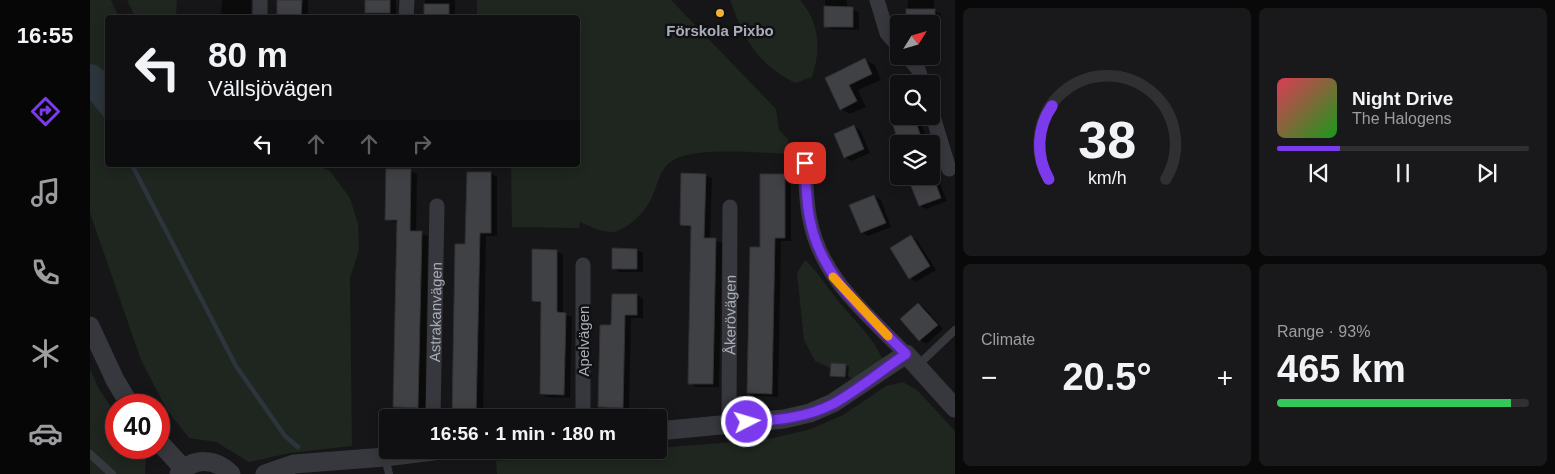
<!DOCTYPE html>
<meta charset="utf-8">
<style>
body{margin:0;font-family:Arial,sans-serif;background:#19191b;color:#f1f3f6;height:100vh;display:flex;flex-direction:column;font-size:19px;white-space:nowrap}
*{box-sizing:border-box;margin:0}
p{font-size:16px;color:#9c9d9f}
.icon{flex:none;width:28px;height:28px;fill:none;stroke:currentColor;stroke-width:2;stroke-linecap:round;stroke-linejoin:round}
.map{position:relative;flex:1;overflow:hidden}
.sheet{display:flex;flex-direction:column;gap:8px;padding:8px;background:#09090a;width:600px}
.sheet>*{flex:none}
.top-card{position:absolute;left:15px;top:15px;width:475px;height:152px;border-radius:5px;box-shadow:0 2px 12px #0003,0 0 0 1px #303032;background:#101012;color:#f1f3f6;overflow:hidden}
.needle{width:32px;rotate:53deg}
.tools{position:absolute;left:800px;top:15px;display:grid;gap:10px}
.tools a{display:grid;place-items:center;width:50px;height:50px;border-radius:5px;background:#101012;box-shadow:0 2px 12px #0003,0 0 0 1px #303032;font-size:25px}
.speed{position:absolute;left:15px;top:394px;display:flex;gap:10px;font-size:25px;font-weight:700;text-align:center}
.speed>*{display:grid;place-content:center;width:65px;height:65px;border-radius:50%;background:#101012;box-shadow:0 2px 12px #0003,0 0 0 1px #303032;line-height:1}
.speed .limit{border:8px solid #d22;background:#fff;color:#111}
.pin{position:absolute;display:grid;place-items:center;width:42px;height:42px;color:#fff;margin:-21px;border-radius:10px;box-shadow:0 2px 8px #0006}
.me{position:absolute;width:55px;margin:-28px;rotate:85deg;stroke-linejoin:round;filter:drop-shadow(0 0 4px #0008)}
.turn{display:flex;align-items:center;gap:18px;height:105px;padding:0 20px;font-size:22px}
.turn .icon{width:65px;height:65px;stroke-width:2.5}
.turn b{display:block;font-size:35px;line-height:42px}
.lanes{display:flex;align-items:center;height:48px;padding:0 20px;background:#0003;justify-content:center;gap:25px;direction:ltr}
.lanes .off{opacity:.35}
.big{font-size:38px;font-weight:800;line-height:1.1}
.sheet .card{flex:1;display:flex;flex-direction:column;justify-content:center;gap:8px;min-width:0;padding:0 18px;border-radius:8px;background:#19191b}
.sheet .dial{align-items:center;gap:0}
.dial svg{height:130px;overflow:visible;fill:none;stroke:#303032;stroke-width:7;stroke-linecap:round;text-anchor:middle}
.dial text{fill:#f1f3f6;stroke:none}
.song{display:flex;align-items:center;gap:15px}
.cover{width:60px;height:60px;border-radius:8px;background:linear-gradient(135deg,hsl(350 70% 55%),hsl(120 70% 35%))}
.played{height:5px;border-radius:2px;background:linear-gradient(90deg,#7c3aed 25%,#303032 25%)}
.keys{display:flex;justify-content:space-around;direction:ltr}
.heat{display:flex;justify-content:space-between;align-items:center;font-size:28px;direction:ltr}
.charge{height:8px;border-radius:4px;background:linear-gradient(90deg,#34c759 93%,#303032 0)}
.sheet .tiles{flex:1;display:grid;gap:8px;grid-template-columns:repeat(2,1fr)}
.trip{position:absolute;left:289px;top:409px;width:288px;height:50px;border-radius:5px;background:#101012;box-shadow:0 2px 12px #0003,0 0 0 1px #303032;font-weight:800;line-height:50px;text-align:center}
main{display:flex;flex:1;min-height:0}
.menu{display:flex;flex-direction:column;width:90px;justify-content:space-around;align-items:center;background:#060607;color:#9c9d9f}
.menu .icon{width:35px;height:35px}
.menu .selected{color:#7c3aed}
.menu b{font-size:22px;color:#f1f3f6}
.map>svg:first-child{display:block}
.green{fill:#1e261f}
.water{fill:#2c353c}
.shadow{fill:#0007}
.lines{fill:none;stroke-linecap:round;stroke-linejoin:round}
.stream{stroke:#2c353c;stroke-width:4.5}
.building{fill:#404145;stroke:#303034}
.service{stroke:#37383d;stroke-width:8}
.minor{stroke:#37383d;stroke-width:15}
.tertiary{stroke:#37383d;stroke-width:19}
.route-casing{stroke:#51269a;stroke-width:12}
.route{stroke:#7c3aed;stroke-width:9}
.slow{stroke:#f59e0b;stroke-width:9}
.poi-dot{fill:#f2b134;stroke:#111113;stroke-width:2}
.labels{text-anchor:middle;dominant-baseline:central;stroke-width:5;stroke-linejoin:round;paint-order:stroke}
.poi-label{font-size:15px;font-weight:bold;fill:#a8adb8;stroke:#111113}
.street-label{font-size:15px;fill:#a8adb8;stroke:#111113}
</style>
<main>
<nav class="menu">
<b>16:55</b>
<svg class="icon selected" aria-label="directions" viewBox="0 0 24 24"><path d="M12 3l9 9-9 9-9-9zM9 14v-3h6M13 9l2 2-2 2"/></svg>
<svg class="icon" aria-label="music" viewBox="0 0 24 24"><path d="M9 18V5l10-2v13"/><circle cx="6" cy="18" r="3"/><circle cx="16" cy="16" r="3"/></svg>
<svg class="icon" aria-label="phone" viewBox="0 0 24 24"><path d="M5 4h4l2 5-3 2q2 4 5 5l2-3 5 2v4C11 20 4 13 5 4z"/></svg>
<svg class="icon" aria-label="climate" viewBox="0 0 24 24"><path d="M12 3v18M4 7l16 10M4 17L20 7"/></svg>
<svg class="icon" aria-label="car" viewBox="0 0 24 24"><path d="M5 17H2v-5l4-1 3-4h7l3 4 3 1v5h-3M9 17h6M6 11h13"/><circle cx="7" cy="17" r="2"/><circle cx="17" cy="17" r="2"/></svg>
</nav>
<div class="map">
<svg width="865" height="474" viewBox="0 0 865 474">
<rect width="100%" height="100%" fill="#161618"/>
<g class="green">
<path d="M0,0H21L29,17L18,18V165H226L240,171L260,198L268,224L269,250L260,278L262,446L200,453L159,462L126,442L99,438L77,410L51,360L0,213Z"/>
<path d="M37,0H87L86,17H45Z"/>
<path d="M387,0H581L686,109L689,130L698,139L699,154C671,153 603,146 582,161C569,169 568,185 562,197C556,211 539,229 523,232C513,233 499,226 490,222L489,228L422,227L421,165H488V18L387,17Z"/>
<path d="M640,0H710C730,23 731,49 722,77L705,83C667,64 654,39 640,0Z"/>
<path d="M715,260C726,270 733,281 742,293C758,315 781,333 792,358L781,370L766,380L725,361L714,340L707,273Z"/>
<path d="M0,369L9,389L26,414V448H48L56,459L55,474H0Z"/>
<path d="M813,382L827,390L865,431V474H407L406,461L568,450V448L679,439L721,429L753,415L796,386Z"/>
</g>
<path class="water" d="M0,64L6,65L17,73V121L0,100Z"/>
<g class="shadow">
<path d="M132,0H161V18H131Z"/>
<rect x="188" y="0" width="30" height="18"/>
<rect x="277" y="0" width="29" height="18"/>
<rect x="335" y="0" width="30" height="18"/>
<path d="M735,0H757V8L769,12V30L741,29L735,26Z"/>
<path d="M818,0H844V11L851,14V32H841V24H817Z"/>
<path d="M775,60L785,65L791,80L768,90L776,107L760,114L751,109L736,79Z"/>
<path d="M809,114V116H829L837,140L826,144L810,143L801,116Z"/>
<path d="M764,126L770,130L780,153L761,161L755,157Z"/>
<path d="M841,170L846,173L857,201L836,209L830,205L841,176Z"/>
<path d="M321,171L327,174L326,232L338,236L335,410H311L305,406L308,223L296,219Z"/>
<path d="M401,173L407,177V236H396L393,418H363L377,246Z"/>
<path d="M615,175L622,178L620,239L632,243L629,387H606L600,383L602,228L591,225Z"/>
<path d="M695,176L701,179V241H691L688,397L665,396L658,393L671,248Z"/>
<path d="M784,196L791,200L801,227L778,236L772,232Z"/>
<path d="M821,237L827,240L846,270L826,282L820,278Z"/>
<path d="M547,250L553,253V272H529L523,268Z"/>
<path d="M466,251L473,255V314L482,317L480,398L457,397L451,394L452,304L443,301Z"/>
<path d="M547,295L553,299V318H541L539,411L516,410L509,407L523,327Z"/>
<path d="M829,304L835,308L853,329L836,344L830,340Z"/>
<path d="M756,365L759,367L758,378L741,376Z"/>
</g>
<g class="lines">
<path class="stream" d="M42,165L146,366L195,436L208,447"/>
</g>
<g class="building">
<path d="M187,0H212L211,18H187Z"/>
<rect x="275" y="0" width="25" height="13"/>
<rect x="334" y="4" width="25" height="14"/>
<path d="M734,6L763,7V27H734Z"/>
<rect x="816" y="9" width="29" height="15"/>
<path d="M775,58L782,74L759,85L767,101L750,110L735,78Z"/>
<path d="M800,116H824L831,137L809,144Z"/>
<path d="M764,125L774,149L754,158L744,134Z"/>
<path d="M296,169H321L320,231H332L328,408L303,407L307,220H295Z"/>
<path d="M377,172H401V233H390L386,418H362L365,244H375Z"/>
<path d="M591,173L616,174L614,238H626L623,384H598L601,226L590,225Z"/>
<path d="M670,174H695V238H685L682,394L657,393L660,247H670Z"/>
<path d="M817,176H843L851,198L829,206Z"/>
<path d="M784,195L796,223L771,233L759,205Z"/>
<path d="M821,235L840,266L819,279L800,248Z"/>
<path d="M522,248L547,249V269H522Z"/>
<path d="M442,249L467,250V312L476,313L474,395L450,394L451,302L442,301Z"/>
<path d="M522,294H547V315H535L533,408L508,407L510,325H521Z"/>
<path d="M828,303L848,325L829,341L810,319Z"/>
<path d="M741,363L756,364L755,377L740,376Z"/>
</g>
<g class="lines">
<g class="service">
<path d="M827,366L865,330"/>
<path d="M0,454L22,474"/>
<path d="M295,457L299,474"/>
</g>
<g class="minor">
<path d="M787,0L797,33L809,47"/>
<path d="M170,18V0"/>
<path d="M316,18L317,0"/>
<path d="M817,56L828,69L833,84"/>
<path d="M841,110L859,169"/>
<path d="M715,163C716,182 716,202 720,220C731,278 777,314 816,354"/>
<path id="s1" d="M343,418L347,206"/>
<path d="M493,418V265"/>
<path id="s2" d="M639,424L640,207"/>
</g>
<g class="tertiary">
<path d="M0,326L25,380L40,405"/>
<path d="M568,431L694,419L720,413L743,403L816,354L865,408"/>
<path d="M69,442L94,469"/>
<path d="M89,474C103,457 126,458 141,474"/>
<path d="M175,474L204,464L295,457L351,450"/>
</g>
</g>
<g class="lines">
<g class="route-casing">
<path id="route" d="M657,422C687,420 716,418 743,404C768,390 792,370 816,354C777,314 731,278 720,220C716,202 716,182 715,163"/>
</g>
<use href="#route" class="route"/>
<path class="slow" d="M743,277L798,336"/>
</g>
<circle class="poi-dot" cx="630" cy="13" r="5"/>
<g class="labels">
<g class="poi-label">
<text x="630" y="30">Förskola Pixbo</text>
</g>
<g class="street-label">
<text stroke="none"><textPath href="#s1" startOffset="106">Astrakanvägen</textPath></text>
<text stroke="none"><textPath href="#s2" startOffset="109">Åkerövägen</textPath></text>
<text transform="translate(493 341) rotate(-90)">Apelvägen</text>
</g>
</g>
</svg>
<div class="tools">
<a><svg class="needle" viewBox="-14 -14 28 28"><path d="M0-13l5 13h-10z" fill="#e53935"/><path d="M0 13l5-13h-10z" fill="#9c9d9f"/></svg></a>
<a><svg class="icon" aria-label="search" viewBox="0 0 24 24"><circle cx="10" cy="10" r="6"/><path d="M15 15l6 6"/></svg></a>
<a><svg class="icon" aria-label="layers" viewBox="0 0 24 24"><path d="M12 4l9 5-9 5-9-5zM3 14l9 5 9-5"/></svg></a>
</div>
<div class="speed"><div class="limit">40</div></div>
<div class="pin" style="left:715px;top:163px;background:#d93025"><svg class="icon" aria-label="arrive" viewBox="0 0 24 24"><path d="M6 21V4h12l-3 4 3 4H6"/></svg></div>
<svg class="me" style="left:657px;top:422px" viewBox="-20 -20 40 40"><circle r="17" fill="#7c3aed" stroke="#fff" stroke-width="3"/><path d="M0-11L8 9 0 5-8 9z" fill="#fff"/></svg>
<div class="trip">16:56 · 1 min · 180 m</div>
<div class="top-card">
<div class="turn"><svg class="icon" aria-label="left" viewBox="0 0 24 24"><path d="M17 20v-9H6M10 6l-5 5 5 5"/></svg><div><b>80 m</b>Vällsjövägen</div></div>
<div class="lanes"><svg class="icon" aria-label="left" viewBox="0 0 24 24"><path d="M17 20v-9H6M10 6l-5 5 5 5"/></svg><svg class="icon off" aria-label="ahead" viewBox="0 0 24 24"><path d="M12 20V5M6 11l6-6 6 6"/></svg><svg class="icon off" aria-label="ahead" viewBox="0 0 24 24"><path d="M12 20V5M6 11l6-6 6 6"/></svg><svg class="icon off" aria-label="right" viewBox="0 0 24 24"><path d="M7 20v-9h11M14 6l5 5-5 5"/></svg></div>
</div>
</div>
<section class="sheet">
<div class="tiles">
<div class="card dial"><svg viewBox="0 0 100 80">
<path d="M14 69A42 42 0 1 1 86 69"/>
<path d="M14 69A42 42 0 0 1 16 24" stroke="#7c3aed"/>
<text x="50" y="56" font-size="32" font-weight="700">38</text>
<text x="50" y="72" font-size="11">km/h</text>
</svg></div>
<div class="card">
<div class="song"><i class="cover"></i><div><b>Night Drive</b><p>The Halogens</p></div></div>
<div class="played"></div>
<div class="keys"><svg class="icon" aria-label="previous" viewBox="0 0 24 24"><path d="M18 5L8 12l10 7zM5 5v14"/></svg><svg class="icon" aria-label="pause" viewBox="0 0 24 24"><path d="M8 5v14M16 5v14"/></svg><svg class="icon" aria-label="next" viewBox="0 0 24 24"><path d="M6 5l10 7-10 7zM19 5v14"/></svg></div>
</div>
<div class="card"><p>Climate</p>
<div class="heat"><a>−</a><b class="big">20.5°</b><a>+</a></div>
</div>
<div class="card"><p>Range · 93%</p><b class="big">465 km</b><div class="charge"></div></div>
</div>
</section>
</main>
